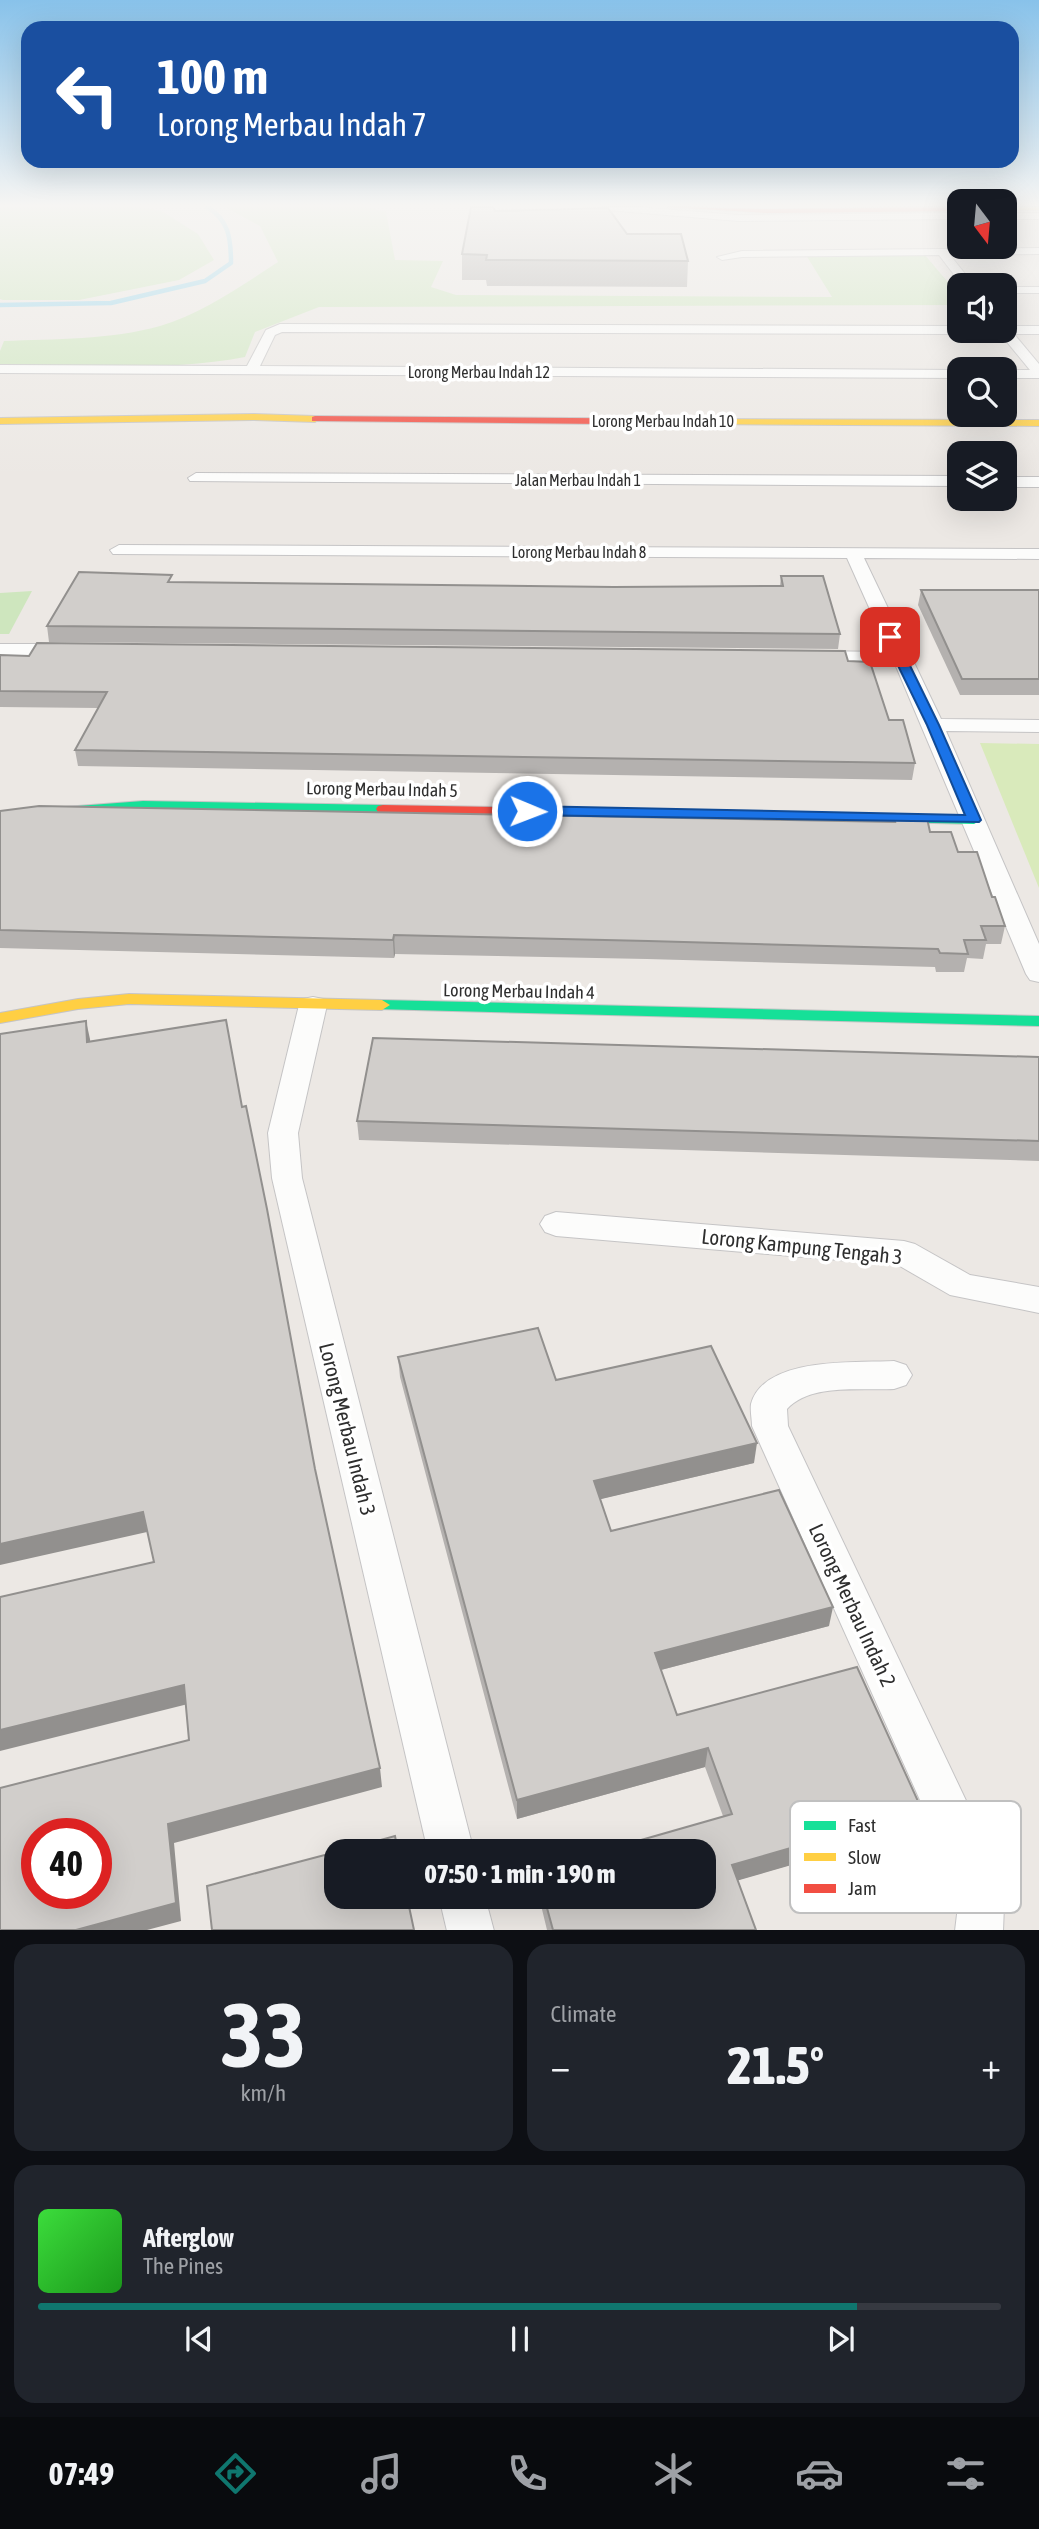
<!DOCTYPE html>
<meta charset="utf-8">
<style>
body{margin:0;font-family:"Asap Condensed",sans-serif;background:#20242c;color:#f1f3f6;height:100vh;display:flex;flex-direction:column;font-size:26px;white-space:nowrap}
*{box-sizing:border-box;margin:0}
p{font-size:23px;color:#9ea1a6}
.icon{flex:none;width:38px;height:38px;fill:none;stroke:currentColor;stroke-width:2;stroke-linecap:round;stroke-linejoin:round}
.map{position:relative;height:1930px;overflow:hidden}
.drawer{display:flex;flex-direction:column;gap:14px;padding:14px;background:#0d0f14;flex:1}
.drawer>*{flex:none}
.banner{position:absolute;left:21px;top:21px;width:998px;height:147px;border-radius:21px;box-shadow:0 7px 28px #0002;background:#1a4fa0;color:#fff;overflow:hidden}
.needle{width:46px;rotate:164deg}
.buttons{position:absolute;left:947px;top:189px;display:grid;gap:14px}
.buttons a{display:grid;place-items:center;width:70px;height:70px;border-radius:14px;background:#171b24;box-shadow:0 7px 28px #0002;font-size:35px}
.speed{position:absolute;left:21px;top:1818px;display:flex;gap:14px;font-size:35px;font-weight:700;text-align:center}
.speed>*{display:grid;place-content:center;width:91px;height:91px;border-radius:50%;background:#171b24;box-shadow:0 7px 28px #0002;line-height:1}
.speed .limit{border:10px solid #d22;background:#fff;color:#111}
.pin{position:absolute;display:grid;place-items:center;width:60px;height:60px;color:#fff;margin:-30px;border-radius:14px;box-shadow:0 4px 10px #0006}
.me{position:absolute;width:77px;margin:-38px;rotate:91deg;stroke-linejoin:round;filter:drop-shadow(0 0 5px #0008)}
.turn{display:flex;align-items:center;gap:24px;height:147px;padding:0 21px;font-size:32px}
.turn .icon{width:91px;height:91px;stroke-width:2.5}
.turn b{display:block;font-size:49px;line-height:60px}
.big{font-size:52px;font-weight:800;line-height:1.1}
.drawer .tile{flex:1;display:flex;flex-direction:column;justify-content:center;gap:10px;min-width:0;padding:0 24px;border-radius:21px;background:#20242c}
.drawer .dial{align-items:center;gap:0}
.dial b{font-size:91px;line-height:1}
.song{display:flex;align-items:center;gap:21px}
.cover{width:84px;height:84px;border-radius:10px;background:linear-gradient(135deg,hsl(120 70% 55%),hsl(120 70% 35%))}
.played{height:7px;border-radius:4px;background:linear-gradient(90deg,#0f766e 85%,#363941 85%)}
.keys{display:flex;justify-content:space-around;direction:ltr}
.heat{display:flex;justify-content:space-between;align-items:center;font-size:38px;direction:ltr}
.drawer .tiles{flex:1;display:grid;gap:14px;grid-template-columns:1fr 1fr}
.tile:last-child{grid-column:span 2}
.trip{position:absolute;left:324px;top:1839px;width:392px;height:70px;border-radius:21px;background:#171b24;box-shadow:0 7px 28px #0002;font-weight:800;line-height:70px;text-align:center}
.tab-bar{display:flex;height:112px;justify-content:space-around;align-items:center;background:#090b0e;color:#9ea1a6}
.tab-bar .icon{width:49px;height:49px}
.tab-bar .on{color:#0f766e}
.tab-bar b{font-size:32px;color:#f1f3f6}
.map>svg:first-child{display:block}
.green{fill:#cee6be}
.pitch{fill:#d9eabb}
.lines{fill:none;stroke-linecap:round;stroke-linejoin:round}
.stream{stroke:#99d6ec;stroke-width:4.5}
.street-casing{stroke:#c5c4c5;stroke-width:2}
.fast-casing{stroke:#c5c4c5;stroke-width:2}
.slow-casing{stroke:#c5c4c5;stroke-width:2}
.jam-casing{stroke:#c5c4c5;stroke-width:2}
.street{fill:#fcfcfb;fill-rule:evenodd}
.fast{fill:#16e098;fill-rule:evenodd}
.slow{fill:#ffcf43;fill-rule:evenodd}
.jam{fill:#f24e42;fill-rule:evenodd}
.wall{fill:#b4b1af}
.shaded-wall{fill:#92908e}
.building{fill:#d1cecb;stroke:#92908e;stroke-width:2;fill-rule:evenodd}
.route{fill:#1a73e8;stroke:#114b97;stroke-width:2}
.labels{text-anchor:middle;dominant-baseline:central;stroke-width:7;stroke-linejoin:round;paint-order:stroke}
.far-street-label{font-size:16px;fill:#2e2e2e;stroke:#fff}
.street-label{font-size:18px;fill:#2e2e2e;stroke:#fff}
.near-street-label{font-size:21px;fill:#2e2e2e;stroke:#fff}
.key{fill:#fff;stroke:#c0c0c0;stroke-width:2}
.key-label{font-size:19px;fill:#2e2e2e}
</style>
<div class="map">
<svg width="1039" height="1931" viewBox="0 0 1039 1931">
<rect width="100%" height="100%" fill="#ece8e4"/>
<g class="green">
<path d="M0,207H142L163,212L198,234L214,260L179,280L79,300H3L0,299Z"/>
<path d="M225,207H366L386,212L395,260L443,261L431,287L456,295L832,297L806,255L924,254L959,295V305L319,307L255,332L245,357C165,372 81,365 0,365V351L4,341C55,339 110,340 160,326C203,313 241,286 278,262L260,226Z"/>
<path d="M32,591L9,634H0V593Z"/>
</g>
<path class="pitch" d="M980,743L1039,744V888Z"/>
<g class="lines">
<path class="stream" d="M0,305L111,303L205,281L231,263C231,239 229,220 207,207"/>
<g class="street-casing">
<g id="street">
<path d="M602,207H637L738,215L959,213V219L738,221L607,210Z"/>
<rect x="1004" y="213" width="35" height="6"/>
<path d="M1039,248V254L950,255L974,285H962L939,255L742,257L722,260L717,257L742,251Z"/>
<rect x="1004" y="287" width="35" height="6"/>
<path d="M280,324L959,326V331H965L959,334L282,332L275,335L260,366L959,370V378L0,373V365L247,366L266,330Z"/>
<path d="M1004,326H1039V334H1014L1039,364V378H1004V370H1030L998,331H1004Z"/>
<path d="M196,473L959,476V486L190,481L188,478Z"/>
<rect x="1004" y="477" width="35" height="10"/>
<path d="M119,545L1039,549V559L864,558L941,719L1039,720V732L946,731L1039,944V982L1030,980L1026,974L895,664L810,663L800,657L810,651L889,652L847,558L113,554L110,550Z"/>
<path d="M0,644H68L78,650L68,656H0Z"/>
<path d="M313,997L323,999L327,1005L298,1133L302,1178L474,1852H428L272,1178L268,1133L299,1005L303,999Z"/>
<path d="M556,1212L904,1241L915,1244L970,1275L1039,1287V1313L950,1295L898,1265L556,1236L545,1232L540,1224L545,1216Z"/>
<path d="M894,1361L906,1365L912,1375L906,1385L894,1389C860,1391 811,1383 787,1409L788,1426L980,1830L1004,1906L1003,1931H955L958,1906L942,1849L752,1426C752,1419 750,1411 751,1404C764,1356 856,1363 894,1361Z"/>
<path d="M439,1897H485L494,1931H447Z"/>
</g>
</g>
<g class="fast-casing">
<g id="fast">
<path d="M143,801L383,805L390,809L383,813L143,809L0,820V812Z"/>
<path d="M780,812L974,816L981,820L974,824L775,819L773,816L775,813Z"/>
<path d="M382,1000L1039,1016V1026L376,1009L374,1005L376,1001Z"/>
</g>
</g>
<g class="slow-casing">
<g id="slow">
<rect x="1004" y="207" width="35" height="3"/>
<path d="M253,414L315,416L319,419L315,422L253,420L0,424V418Z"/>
<path d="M699,419L1039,420V426L696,424L695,422Z"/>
<path d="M129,994L382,1000L390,1005L382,1010L129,1004L78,1009L0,1023V1013L78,999Z"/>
</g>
</g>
<g class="jam-casing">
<g id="jam">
<path d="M668,207L768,209L959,207V211L768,213Z"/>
<path d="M315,416L699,419L703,422L699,425L312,421V417Z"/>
<path d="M383,805L780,812L787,816L780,820L378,812L376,809L378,806Z"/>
</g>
</g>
<use href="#street" class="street"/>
<use href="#fast" class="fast"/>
<use href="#slow" class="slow"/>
<use href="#jam" class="jam"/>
</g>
<g class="wall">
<path d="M495,211L627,234L688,261L687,287L487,286L486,280H462V254Z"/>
<path d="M781,576L840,634L838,649L49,642L47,626L173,582L614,587L780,586Z"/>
<path d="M921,590H1039V695H960L918,605Z"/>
<path d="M0,655L848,661L889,720L915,763L912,780L78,766L75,750L98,708L0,707Z"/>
<path d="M0,811L892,822L893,817L930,832L958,852L992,897L1005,926L1001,944H986L983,959L967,958L964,972H936L935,967L647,959L395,954L394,958L0,948Z"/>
<path d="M1039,1057V1161L359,1140L357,1121Z"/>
<path d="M398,1357L556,1380L754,1463L600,1499L611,1531L829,1626L661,1670L677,1715L922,1810L916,1829L738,1880L756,1930H547L539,1897H704L723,1816L705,1767L517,1819L400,1377Z"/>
</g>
<g class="shaded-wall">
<path d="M394,935L395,954L394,958L393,940Z"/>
<path d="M86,1021L90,1039L91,1061L87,1042Z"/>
<path d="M757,1443L754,1463L593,1501L594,1481Z"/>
<path d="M143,1512L147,1532L0,1565V1544Z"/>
<path d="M833,1607L829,1626L653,1672L655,1653Z"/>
<path d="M184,1685L188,1704L0,1751V1730Z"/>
<path d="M708,1748L705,1767L517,1819V1800Z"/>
<path d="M380,1768L382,1787L174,1843L181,1921L147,1930H76L168,1824Z"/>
<path d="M922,1810L916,1829L729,1883L732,1865Z"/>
</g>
<g class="building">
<path d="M471,207H493L495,211L608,208L627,234H681L688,261L486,260L487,255L462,254Z"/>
<path d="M79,572L172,575L168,582L614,587L783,586L781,576H823L840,634L47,626Z"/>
<path d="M921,590H1039V679H962Z"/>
<path d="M37,643L845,651L848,661L870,662L889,720H903L915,763L75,750L107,692L0,691V655L29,656Z"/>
<path d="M39,806L895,822L893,817L927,818L930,832H951L958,852H977L992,897H995L1005,926H981L986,940H964L968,954L940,953L938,949L648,941L394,935L393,940L0,930V811Z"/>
<path d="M226,1020L242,1107L246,1106L267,1209L315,1469L380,1768L168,1824L176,1903L76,1930H0V1788L189,1740L184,1685L0,1730V1597L154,1562L143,1512L0,1544V1034L86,1021L87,1042ZM37,1834H96V1894H37Z"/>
<path d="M373,1038L1039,1057V1141L357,1121Z"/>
<path d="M538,1328L556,1380L711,1346L757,1443L594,1481L611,1531L779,1490L833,1607L655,1653L677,1715L857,1667L922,1810L732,1865L756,1930H553L544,1897H704V1852H599L732,1814L708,1748L517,1800L398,1357Z"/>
<path d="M395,1836L398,1852H337Z"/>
<path d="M336,1852V1897H407L414,1930H212L207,1886Z"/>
</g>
<linearGradient id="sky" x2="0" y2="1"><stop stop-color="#88c2ea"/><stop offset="0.43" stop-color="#f6f5f3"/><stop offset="1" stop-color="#f6f5f3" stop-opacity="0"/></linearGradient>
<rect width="1039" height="477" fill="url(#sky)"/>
<path class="route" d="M886,635L896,637L939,725L981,820L979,822L527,815L521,811L527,806L965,815L927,725L884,637Z"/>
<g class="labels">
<g class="far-street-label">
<text x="479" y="372">Lorong Merbau Indah 12</text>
<text x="663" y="421">Lorong Merbau Indah 10</text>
<text x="578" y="480">Jalan Merbau Indah 1</text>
<text x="579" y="552">Lorong Merbau Indah 8</text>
</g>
<g class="street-label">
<text transform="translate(382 789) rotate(1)">Lorong Merbau Indah 5</text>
<text transform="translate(519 991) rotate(1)">Lorong Merbau Indah 4</text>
</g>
<g class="near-street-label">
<text transform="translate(802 1246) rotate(6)">Lorong Kampung Tengah 3</text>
<text transform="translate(348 1429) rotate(76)">Lorong Merbau Indah 3</text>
<text transform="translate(853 1605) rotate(65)">Lorong Merbau Indah 2</text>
</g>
</g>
<rect x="790" y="1801" width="231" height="112" rx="10" class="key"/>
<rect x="804" y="1821" width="32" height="9" fill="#16e098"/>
<rect x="804" y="1853" width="32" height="8" fill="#ffcf43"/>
<rect x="804" y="1884" width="32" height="9" fill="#f24e42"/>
<g class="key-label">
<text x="848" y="1832">Fast</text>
<text x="848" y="1864">Slow</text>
<text x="848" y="1895">Jam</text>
</g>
</svg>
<div class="buttons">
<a><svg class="needle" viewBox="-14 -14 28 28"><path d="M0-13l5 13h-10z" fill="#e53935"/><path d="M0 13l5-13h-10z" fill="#9ea1a6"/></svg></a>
<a><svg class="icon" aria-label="sound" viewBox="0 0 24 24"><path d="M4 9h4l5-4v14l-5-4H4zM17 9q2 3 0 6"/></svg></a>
<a><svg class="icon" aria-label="search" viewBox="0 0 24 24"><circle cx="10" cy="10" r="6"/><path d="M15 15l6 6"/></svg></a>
<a><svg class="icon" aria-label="layers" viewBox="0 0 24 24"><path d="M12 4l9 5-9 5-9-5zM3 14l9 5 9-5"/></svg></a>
</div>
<div class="speed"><div class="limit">40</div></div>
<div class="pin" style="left:890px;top:637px;background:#d93025"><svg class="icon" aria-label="arrive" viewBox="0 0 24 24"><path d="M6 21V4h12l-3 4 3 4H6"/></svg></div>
<svg class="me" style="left:527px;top:811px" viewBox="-20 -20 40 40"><circle r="17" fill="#1a73e8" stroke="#fff" stroke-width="3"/><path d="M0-11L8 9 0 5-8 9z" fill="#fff"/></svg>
<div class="trip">07:50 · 1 min · 190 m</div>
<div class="banner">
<div class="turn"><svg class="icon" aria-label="left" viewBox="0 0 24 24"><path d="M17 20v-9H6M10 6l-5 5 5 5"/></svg><div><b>100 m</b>Lorong Merbau Indah 7</div></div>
</div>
</div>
<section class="drawer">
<div class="tiles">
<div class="tile dial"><b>33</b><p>km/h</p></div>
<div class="tile"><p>Climate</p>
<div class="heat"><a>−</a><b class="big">21.5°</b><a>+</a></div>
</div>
<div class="tile">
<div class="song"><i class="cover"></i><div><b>Afterglow</b><p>The Pines</p></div></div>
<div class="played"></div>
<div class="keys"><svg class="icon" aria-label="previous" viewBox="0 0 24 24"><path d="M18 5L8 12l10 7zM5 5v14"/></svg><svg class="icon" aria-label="pause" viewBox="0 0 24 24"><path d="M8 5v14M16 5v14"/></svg><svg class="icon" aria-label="next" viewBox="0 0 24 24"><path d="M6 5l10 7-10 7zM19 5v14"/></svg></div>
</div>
</div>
</section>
<nav class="tab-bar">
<b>07:49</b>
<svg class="icon on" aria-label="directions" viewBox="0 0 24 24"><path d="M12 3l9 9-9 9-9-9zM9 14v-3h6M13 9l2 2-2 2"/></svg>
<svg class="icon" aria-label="music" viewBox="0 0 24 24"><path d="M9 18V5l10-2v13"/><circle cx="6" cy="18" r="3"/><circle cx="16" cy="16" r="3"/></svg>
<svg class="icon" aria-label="phone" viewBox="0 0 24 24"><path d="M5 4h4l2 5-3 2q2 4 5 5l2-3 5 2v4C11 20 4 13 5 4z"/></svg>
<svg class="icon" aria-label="climate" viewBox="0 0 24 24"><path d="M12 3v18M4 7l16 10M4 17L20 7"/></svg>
<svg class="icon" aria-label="car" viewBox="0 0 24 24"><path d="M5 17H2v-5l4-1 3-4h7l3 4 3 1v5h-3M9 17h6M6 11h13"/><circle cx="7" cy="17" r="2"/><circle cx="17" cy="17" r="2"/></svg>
<svg class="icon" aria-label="filters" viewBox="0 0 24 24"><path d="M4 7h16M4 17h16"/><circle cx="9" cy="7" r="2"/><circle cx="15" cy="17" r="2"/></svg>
</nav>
